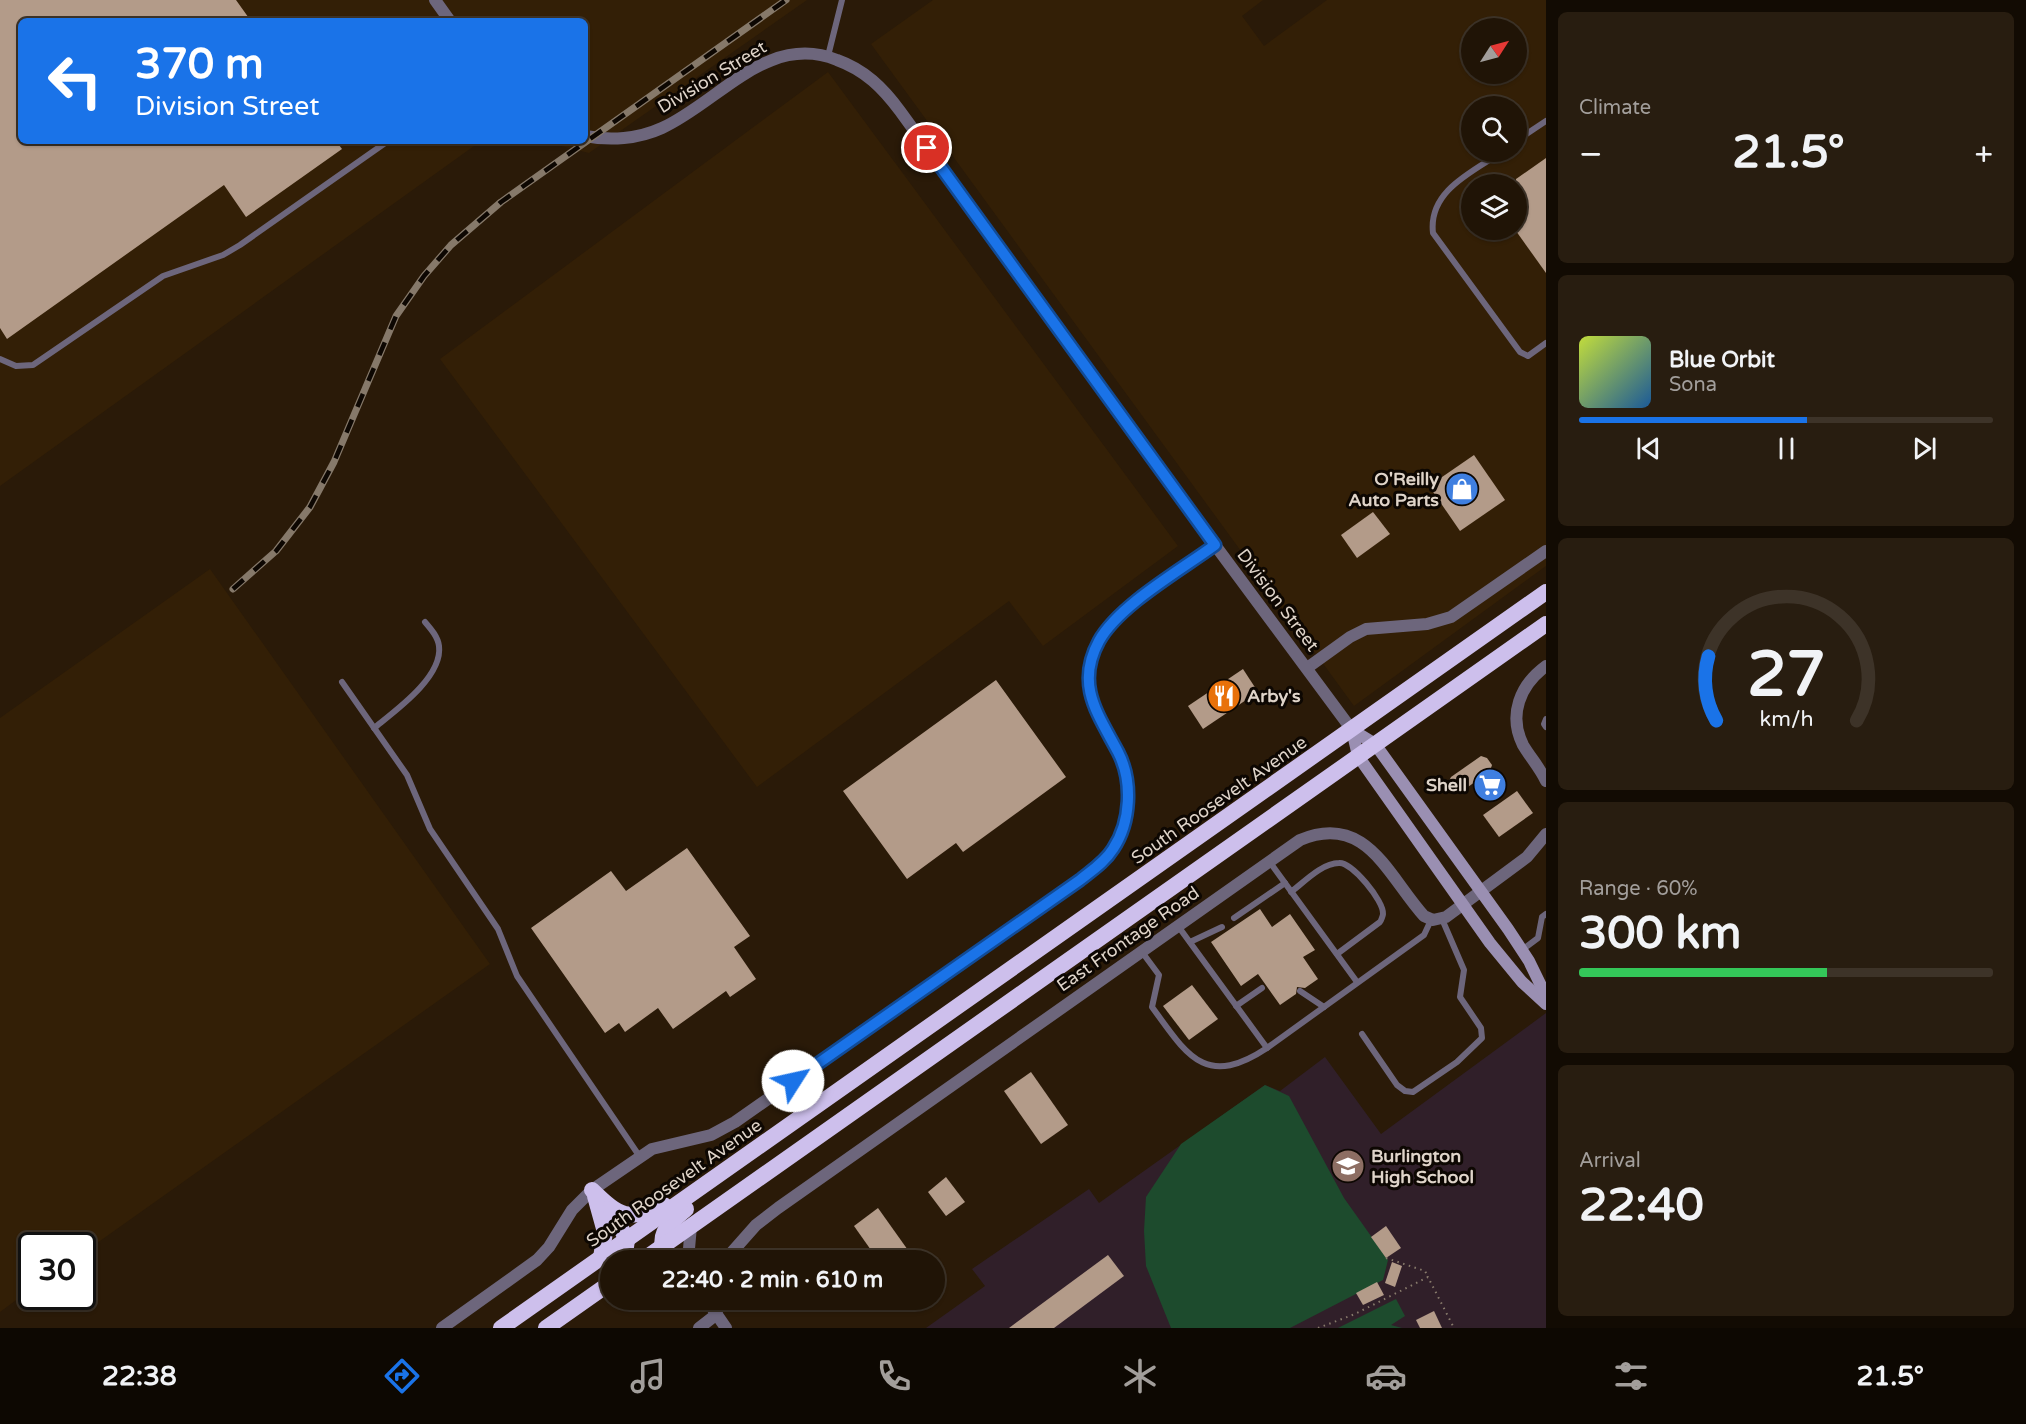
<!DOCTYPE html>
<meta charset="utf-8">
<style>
body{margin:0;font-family:"Varela Round",sans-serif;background:#281d10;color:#f1f3f6;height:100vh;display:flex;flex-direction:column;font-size:22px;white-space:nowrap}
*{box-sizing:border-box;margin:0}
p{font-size:20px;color:#a29e9b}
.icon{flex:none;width:33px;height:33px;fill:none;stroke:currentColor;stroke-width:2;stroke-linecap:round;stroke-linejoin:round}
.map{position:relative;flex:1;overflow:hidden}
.panel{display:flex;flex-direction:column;gap:12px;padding:12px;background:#120b03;width:480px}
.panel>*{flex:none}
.banner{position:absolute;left:18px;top:18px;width:570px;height:126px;border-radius:9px;box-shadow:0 2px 4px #0004,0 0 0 2px #3d3328;background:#1a73e8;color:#fff;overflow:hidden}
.needle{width:39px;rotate:54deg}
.tools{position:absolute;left:1461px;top:18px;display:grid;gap:12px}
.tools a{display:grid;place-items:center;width:66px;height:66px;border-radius:50%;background:#201406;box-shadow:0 2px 4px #0004,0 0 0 2px #3d3328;font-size:30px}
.speed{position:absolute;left:18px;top:1232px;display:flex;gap:12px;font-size:30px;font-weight:700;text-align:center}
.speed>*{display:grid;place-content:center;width:78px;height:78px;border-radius:50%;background:#201406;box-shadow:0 2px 4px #0004,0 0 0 2px #3d3328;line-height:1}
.speed .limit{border:3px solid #111;border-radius:9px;background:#fff;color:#111}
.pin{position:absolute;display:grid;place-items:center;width:51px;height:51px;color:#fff;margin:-26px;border:3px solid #fff;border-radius:50%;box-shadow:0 2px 6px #0007}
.me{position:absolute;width:66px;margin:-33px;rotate:55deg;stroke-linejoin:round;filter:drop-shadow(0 0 4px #0008)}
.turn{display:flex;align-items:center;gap:21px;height:126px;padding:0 18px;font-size:27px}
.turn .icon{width:78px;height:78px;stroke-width:2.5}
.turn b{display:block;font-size:42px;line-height:51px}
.big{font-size:45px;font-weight:800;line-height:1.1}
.panel .widget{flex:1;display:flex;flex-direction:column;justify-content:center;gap:9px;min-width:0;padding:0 21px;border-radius:9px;background:#281d10}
.panel .dial{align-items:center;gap:0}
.dial svg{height:156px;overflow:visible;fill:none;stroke:#3d3328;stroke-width:7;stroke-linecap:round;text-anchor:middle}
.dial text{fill:#f1f3f6;stroke:none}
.song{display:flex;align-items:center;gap:18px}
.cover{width:72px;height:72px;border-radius:9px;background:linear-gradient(135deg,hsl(70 70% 55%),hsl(210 70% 35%))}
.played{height:6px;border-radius:3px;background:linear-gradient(90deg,#1a73e8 55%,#3d3328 55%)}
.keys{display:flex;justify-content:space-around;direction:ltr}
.heat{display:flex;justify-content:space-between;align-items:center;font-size:33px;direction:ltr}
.charge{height:9px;border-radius:4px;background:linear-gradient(90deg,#34c759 60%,#3d3328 0)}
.trip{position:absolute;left:600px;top:1250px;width:345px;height:60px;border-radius:30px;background:#201406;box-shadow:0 2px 4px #0004,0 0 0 2px #3d3328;font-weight:800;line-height:60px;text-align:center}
.tabs{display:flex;height:96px;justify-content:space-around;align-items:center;background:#0d0802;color:#a29e9b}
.tabs .icon{width:42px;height:42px}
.tabs .current{color:#1a73e8}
.tabs b{font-size:27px;color:#f1f3f6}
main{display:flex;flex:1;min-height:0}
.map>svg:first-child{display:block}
.built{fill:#331f06;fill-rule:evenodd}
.education{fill:#301f29}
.green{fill:#1d4b2d}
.building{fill:#b39b89}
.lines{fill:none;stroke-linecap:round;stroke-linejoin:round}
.path{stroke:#887b6c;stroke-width:2;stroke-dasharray:1.5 4.5;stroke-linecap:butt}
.service{stroke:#6d667c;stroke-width:6}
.minor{stroke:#6d667c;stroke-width:12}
.tertiary{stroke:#6d667c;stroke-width:12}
.secondary{stroke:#9a8fb2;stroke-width:12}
.trunk{stroke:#cdbfec;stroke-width:16}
.rail-casing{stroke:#86796a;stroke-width:7}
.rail{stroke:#0d0702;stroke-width:4.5;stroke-dasharray:14;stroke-linecap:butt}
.route-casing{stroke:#114b97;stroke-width:15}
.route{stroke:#1a73e8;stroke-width:10}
.labels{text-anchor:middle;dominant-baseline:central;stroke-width:6;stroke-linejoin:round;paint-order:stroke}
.street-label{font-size:18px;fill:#dfd4c9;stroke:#0d0702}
.poi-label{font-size:18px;font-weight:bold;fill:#dfd4c9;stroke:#0d0702;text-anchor:end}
</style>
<main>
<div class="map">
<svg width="1546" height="1328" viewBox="0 0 1546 1328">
<rect width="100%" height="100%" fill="#2a1a08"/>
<g class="built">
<path d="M0,0H807L589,153L541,141H585V21H21V141H481L0,486Z"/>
<path d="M933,0H1263L1242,16L1264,46L1327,0H1546V566L1354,706L871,44ZM1472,28H1516V74H1472ZM1472,106H1516V152H1472ZM1472,184H1516V230H1472Z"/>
<path d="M828,72L1178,546L1043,646L1009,601L757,787L440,359Z"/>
<path d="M210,569L490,964L83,1253L82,1245H32L31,1289L0,1312V718Z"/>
</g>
<path class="education" d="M1546,1013V1328H926L985,1286L972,1269L1089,1189L1099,1203L1265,1085L1280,1091L1325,1057L1381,1134Z"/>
<g class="green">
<path d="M1265,1085L1289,1096L1344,1198L1388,1260L1383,1280L1290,1328H1171L1146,1266L1144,1231L1146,1197L1181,1144Z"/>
<path d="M1396,1299L1405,1316L1391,1325L1402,1328H1338Z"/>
</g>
<g class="building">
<path d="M0,0H236L251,21H21V141H336L342,149L246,217L224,185L7,339L0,328Z"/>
<path d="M1546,158V273L1516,231V179Z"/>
<path d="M1474,455L1505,500L1460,531L1429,486Z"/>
<path d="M1373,512L1390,534L1357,558L1341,535Z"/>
<path d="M1243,669L1258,692L1203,729L1188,706Z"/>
<path d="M996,680L1066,777L963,852L956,843L907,879L843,791Z"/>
<path d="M1481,756L1487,758L1492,765L1490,771L1461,792H1455L1448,783L1451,777Z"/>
<path d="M1517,791L1533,813L1499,837L1483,815Z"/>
<path d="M687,848L750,936L734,947L756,979L730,997L726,991L673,1029L658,1008L625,1032L619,1023L605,1033L531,928L611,871L626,891Z"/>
<path d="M1260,909L1272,927L1290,914L1315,950L1303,957L1318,979L1305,988L1297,987L1296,994L1280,1005L1258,974L1241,986L1211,942Z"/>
<path d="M1192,985L1218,1019L1189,1040L1163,1006Z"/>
<path d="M1031,1072L1068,1125L1041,1144L1004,1091Z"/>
<path d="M946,1177L965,1202L946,1216L928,1192Z"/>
<path d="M878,1208L915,1260H878L854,1226Z"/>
<path d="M1386,1226L1401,1248L1386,1258L1371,1237Z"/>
<path d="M1108,1255L1124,1276L1054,1328H1009Z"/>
<path d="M1392,1262L1402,1266L1395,1287L1385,1283Z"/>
<path d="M1377,1282L1384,1295L1363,1305L1356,1293Z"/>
<path d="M1434,1311L1442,1328H1420L1416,1320Z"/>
</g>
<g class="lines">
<g class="path">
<path d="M1386,1258L1425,1271L1428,1277"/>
<path d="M1318,1328L1355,1314L1428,1277L1454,1328"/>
</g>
<g class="service">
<path d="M828,56L842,0"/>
<path d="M1516,141L1546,121"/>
<path d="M1502,152C1472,172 1428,191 1433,233L1520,352L1528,356L1546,343"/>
<path d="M0,359L16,366L33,365L163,276L223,255L240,245L388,141"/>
<path d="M342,682L407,775L430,829L498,929L517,976L640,1157"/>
<path d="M1546,719L1544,724L1546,727"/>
<path d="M374,728C395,711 443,677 439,646C438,637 431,629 425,622"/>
<path d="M1269,861L1357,982"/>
<path d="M1291,892C1304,882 1322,863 1339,863C1352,862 1384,901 1383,914C1383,915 1381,921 1380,922L1337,954"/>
<path d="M1234,918L1285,883"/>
<path d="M1178,926L1267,1048L1424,935L1431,920"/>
<path d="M1190,942L1222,927"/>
<path d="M1522,950L1538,938L1542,917L1546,914"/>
<path d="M1142,952L1159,975L1152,1007C1187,1055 1205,1089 1267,1048"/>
<path d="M1300,991L1324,1007"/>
<path d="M1236,1006L1262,988"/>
<path d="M1362,1034L1397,1085L1405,1091L1413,1092L1457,1062L1482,1038L1481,1028L1460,997L1464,970L1442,919"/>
</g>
<g class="minor">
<path d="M1546,666C1520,685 1508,715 1523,745C1530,757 1540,768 1546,781"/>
<path d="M1307,668L1350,637L1366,629L1427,624L1451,617L1546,551"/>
<path d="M725,1260L756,1225L778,1208L1300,840C1366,812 1388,876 1424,916L1433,920L1446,917L1527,857L1546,834"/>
<path d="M442,1328L537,1260L549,1247L572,1210L592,1190L652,1149L711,1135L735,1122L1080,880C1091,870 1105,862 1113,849C1131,822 1133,781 1118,752C1098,714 1074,685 1099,641C1120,605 1181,570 1215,545"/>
<path d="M699,1328L717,1314"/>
</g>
<g class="tertiary">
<path d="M435,0L450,21"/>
<path d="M585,136C610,141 638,139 662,128C719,102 768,32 837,60C865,70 883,88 900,111L1215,545L1352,730"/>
<path d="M663,1246L672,1260"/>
<path d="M688,1260L691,1226"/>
<path d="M706,1299L726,1328"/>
</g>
<g class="secondary">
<path d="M1352,730L1358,756L1490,943L1522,982L1546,1004"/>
<path d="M1352,730L1375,744L1508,929L1529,961L1546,996"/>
</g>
<g class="trunk">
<path d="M592,1190C621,1218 627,1221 664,1205"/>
<path d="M595,1196L605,1232L601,1258"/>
<path d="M611,1209L627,1240L624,1260"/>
<path d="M663,1246C659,1230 675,1219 686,1209"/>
<path d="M643,1260L1546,624"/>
<path d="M501,1328L1546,592"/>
<path d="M546,1328L610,1283"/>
</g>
<g class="rail-casing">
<path id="rail" d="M233,589L276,551L310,507L334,462L396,316L424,276L451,245L501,202L786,0"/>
</g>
<use href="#rail" class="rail"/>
</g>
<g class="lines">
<g class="route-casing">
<path id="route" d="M793,1081L1080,880C1091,871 1105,862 1113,849C1131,822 1133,781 1118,752C1098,714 1075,685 1099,641C1119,605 1181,570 1215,545L927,148"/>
</g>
<use href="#route" class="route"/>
</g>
<defs>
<g id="shop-disc" transform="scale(1.725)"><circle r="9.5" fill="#3f7fe0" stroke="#0d0702"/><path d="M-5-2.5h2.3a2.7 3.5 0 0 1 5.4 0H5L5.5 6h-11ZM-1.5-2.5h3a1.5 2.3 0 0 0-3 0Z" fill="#fff"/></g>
<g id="restaurant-disc" transform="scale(1.725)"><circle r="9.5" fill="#e8710a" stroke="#0d0702"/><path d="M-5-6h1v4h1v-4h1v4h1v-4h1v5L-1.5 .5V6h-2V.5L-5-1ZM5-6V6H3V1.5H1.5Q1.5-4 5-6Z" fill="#fff"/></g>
<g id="supermarket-disc" transform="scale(1.725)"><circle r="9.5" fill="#3f7fe0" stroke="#0d0702"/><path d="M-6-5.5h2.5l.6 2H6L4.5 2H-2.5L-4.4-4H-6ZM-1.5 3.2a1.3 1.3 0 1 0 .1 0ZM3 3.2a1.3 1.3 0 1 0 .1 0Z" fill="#fff"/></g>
<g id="school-disc" transform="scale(1.725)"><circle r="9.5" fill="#8d6e63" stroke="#0d0702"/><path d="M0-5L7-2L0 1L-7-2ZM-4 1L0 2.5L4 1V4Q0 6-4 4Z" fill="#fff"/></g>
</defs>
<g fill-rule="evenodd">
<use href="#shop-disc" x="1462" y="489"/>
<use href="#restaurant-disc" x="1224" y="696"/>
<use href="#supermarket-disc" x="1490" y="785"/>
<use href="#school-disc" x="1348" y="1166"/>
</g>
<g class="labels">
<g class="street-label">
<text transform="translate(712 77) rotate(-31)">Division Street</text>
<text transform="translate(1278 600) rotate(53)">Division Street</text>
<text transform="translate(1219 800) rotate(-35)">South Roosevelt Avenue</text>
<text transform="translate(1128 939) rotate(-35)">East Frontage Road</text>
<text transform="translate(674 1183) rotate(-35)">South Roosevelt Avenue</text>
</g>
<g class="poi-label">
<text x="1439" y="479">O'Reilly<tspan x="1439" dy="21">Auto Parts</tspan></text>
<text x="1247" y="696" text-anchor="start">Arby's</text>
<text x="1467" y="785">Shell</text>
<text x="1371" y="1156" text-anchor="start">Burlington<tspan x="1371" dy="21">High School</tspan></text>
</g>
</g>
</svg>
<div class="tools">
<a><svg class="needle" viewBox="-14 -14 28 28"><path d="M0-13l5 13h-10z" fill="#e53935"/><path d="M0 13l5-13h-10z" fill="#a29e9b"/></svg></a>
<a><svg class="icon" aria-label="search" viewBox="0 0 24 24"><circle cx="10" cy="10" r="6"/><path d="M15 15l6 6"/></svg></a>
<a><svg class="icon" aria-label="layers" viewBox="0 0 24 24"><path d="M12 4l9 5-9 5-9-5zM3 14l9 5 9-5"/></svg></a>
</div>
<div class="speed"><div class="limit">30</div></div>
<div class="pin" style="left:927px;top:148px;background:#d93025"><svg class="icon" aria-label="arrive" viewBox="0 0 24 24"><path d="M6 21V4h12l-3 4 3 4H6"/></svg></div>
<svg class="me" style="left:793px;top:1081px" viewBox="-20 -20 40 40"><circle r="19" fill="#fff"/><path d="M0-13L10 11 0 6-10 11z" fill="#1a73e8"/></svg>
<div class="trip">22:40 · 2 min · 610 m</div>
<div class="banner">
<div class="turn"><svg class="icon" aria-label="left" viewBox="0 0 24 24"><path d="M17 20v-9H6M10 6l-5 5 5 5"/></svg><div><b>370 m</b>Division Street</div></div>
</div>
</div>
<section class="panel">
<div class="widget"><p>Climate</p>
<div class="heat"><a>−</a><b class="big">21.5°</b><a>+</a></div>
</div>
<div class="widget">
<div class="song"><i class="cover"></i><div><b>Blue Orbit</b><p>Sona</p></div></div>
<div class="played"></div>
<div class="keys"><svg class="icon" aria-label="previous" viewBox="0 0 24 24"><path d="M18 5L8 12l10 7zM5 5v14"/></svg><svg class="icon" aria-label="pause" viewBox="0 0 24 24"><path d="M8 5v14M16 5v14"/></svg><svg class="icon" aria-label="next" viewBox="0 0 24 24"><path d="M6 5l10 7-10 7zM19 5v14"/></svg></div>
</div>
<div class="widget dial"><svg viewBox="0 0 100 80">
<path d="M14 69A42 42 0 1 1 86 69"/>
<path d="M14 69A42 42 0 0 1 10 36" stroke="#1a73e8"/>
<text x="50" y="56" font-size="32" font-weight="700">27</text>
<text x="50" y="72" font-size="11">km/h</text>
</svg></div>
<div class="widget"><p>Range · 60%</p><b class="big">300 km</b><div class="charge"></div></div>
<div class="widget"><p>Arrival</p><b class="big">22:40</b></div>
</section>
</main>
<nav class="tabs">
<b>22:38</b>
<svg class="icon current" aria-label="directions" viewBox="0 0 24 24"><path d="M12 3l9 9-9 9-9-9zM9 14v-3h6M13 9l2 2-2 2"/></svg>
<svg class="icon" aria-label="music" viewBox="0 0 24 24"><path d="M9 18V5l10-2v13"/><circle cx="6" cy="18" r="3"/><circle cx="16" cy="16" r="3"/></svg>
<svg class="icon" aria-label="phone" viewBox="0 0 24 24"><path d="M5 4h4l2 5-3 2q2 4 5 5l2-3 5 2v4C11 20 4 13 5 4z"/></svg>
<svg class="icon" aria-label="climate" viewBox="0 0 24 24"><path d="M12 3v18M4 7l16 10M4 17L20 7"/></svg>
<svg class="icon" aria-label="car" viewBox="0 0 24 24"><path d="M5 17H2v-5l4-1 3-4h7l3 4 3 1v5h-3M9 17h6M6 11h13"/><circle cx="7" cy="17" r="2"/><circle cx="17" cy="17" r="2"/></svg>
<svg class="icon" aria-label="filters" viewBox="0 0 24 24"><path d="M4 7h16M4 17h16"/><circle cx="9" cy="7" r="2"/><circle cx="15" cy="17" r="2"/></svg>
<b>21.5°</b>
</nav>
